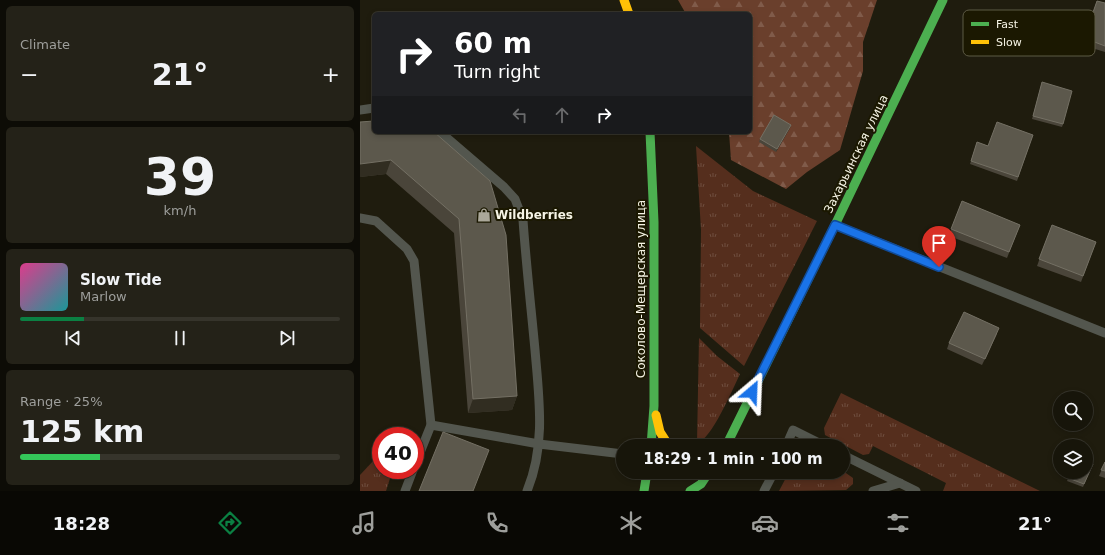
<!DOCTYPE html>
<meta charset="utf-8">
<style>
body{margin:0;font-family:"DejaVu Sans",sans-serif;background:#242218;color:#f1f3f6;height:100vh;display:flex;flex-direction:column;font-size:15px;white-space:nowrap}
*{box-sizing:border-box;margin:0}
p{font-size:13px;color:#9e9f9c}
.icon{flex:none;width:22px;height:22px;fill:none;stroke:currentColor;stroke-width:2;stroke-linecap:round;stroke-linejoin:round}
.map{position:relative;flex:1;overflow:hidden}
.sheet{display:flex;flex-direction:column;gap:6px;padding:6px;background:#0d0c06;width:360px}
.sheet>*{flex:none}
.top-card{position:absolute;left:12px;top:12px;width:380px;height:122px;border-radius:6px;box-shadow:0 2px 6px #0003,0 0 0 1px #36342b;background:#202124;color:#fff;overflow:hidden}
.tools{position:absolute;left:693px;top:391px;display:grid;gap:8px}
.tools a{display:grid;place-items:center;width:40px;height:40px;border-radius:50%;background:#17150a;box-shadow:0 2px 6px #0003,0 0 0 1px #36342b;font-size:20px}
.speed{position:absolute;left:12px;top:427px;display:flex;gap:8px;font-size:20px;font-weight:700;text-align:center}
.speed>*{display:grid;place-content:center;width:52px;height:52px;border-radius:50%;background:#17150a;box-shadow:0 2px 6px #0003,0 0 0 1px #36342b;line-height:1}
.speed .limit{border:6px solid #d22;background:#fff;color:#111}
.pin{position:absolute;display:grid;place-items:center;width:34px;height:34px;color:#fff;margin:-41px -17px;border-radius:50% 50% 50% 0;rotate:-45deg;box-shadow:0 0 4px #0007}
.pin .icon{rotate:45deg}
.me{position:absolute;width:44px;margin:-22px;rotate:26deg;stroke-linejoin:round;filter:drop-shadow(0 0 3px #0008)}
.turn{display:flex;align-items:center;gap:14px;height:84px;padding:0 16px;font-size:18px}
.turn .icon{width:52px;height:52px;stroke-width:2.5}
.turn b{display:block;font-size:28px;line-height:34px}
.lanes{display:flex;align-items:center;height:38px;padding:0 16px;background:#0003;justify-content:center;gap:20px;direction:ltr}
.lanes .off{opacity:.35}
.big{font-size:30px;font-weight:700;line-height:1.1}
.sheet .card{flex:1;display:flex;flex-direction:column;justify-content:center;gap:6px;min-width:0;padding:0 14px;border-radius:6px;background:#242218}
.sheet .dial{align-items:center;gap:0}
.dial b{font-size:52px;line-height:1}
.song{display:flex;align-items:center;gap:12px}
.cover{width:48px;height:48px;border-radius:6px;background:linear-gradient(135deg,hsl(330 70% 55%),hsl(180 70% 35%))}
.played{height:4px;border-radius:2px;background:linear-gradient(90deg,#0b8043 20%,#36342b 20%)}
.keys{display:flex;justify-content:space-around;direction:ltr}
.heat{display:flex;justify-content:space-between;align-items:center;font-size:22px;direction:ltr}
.charge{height:6px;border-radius:3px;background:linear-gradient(90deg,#34c759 25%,#36342b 0)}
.trip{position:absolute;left:256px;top:439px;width:234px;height:40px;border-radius:20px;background:#17150a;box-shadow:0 2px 6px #0003,0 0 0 1px #36342b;font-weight:700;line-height:40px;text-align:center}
.tab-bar{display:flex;height:64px;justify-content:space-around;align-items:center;background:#090804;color:#9e9f9c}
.tab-bar .icon{width:28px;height:28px}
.tab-bar .on{color:#0b8043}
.tab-bar b{font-size:18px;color:#f1f3f6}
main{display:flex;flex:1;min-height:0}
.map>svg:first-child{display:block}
.grass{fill:url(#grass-tufts)}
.forest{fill:url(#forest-firs)}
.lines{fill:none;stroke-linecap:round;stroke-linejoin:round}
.lane{stroke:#53564e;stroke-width:9}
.fast{stroke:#4caf50;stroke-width:9}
.slow{stroke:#ffc107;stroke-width:9}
.wall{fill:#4a453a}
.shaded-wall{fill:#312d21}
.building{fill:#5c584c;stroke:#747064}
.route-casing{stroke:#114b97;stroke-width:10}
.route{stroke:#1a73e8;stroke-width:7}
.labels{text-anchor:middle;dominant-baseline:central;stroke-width:4;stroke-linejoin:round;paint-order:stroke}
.street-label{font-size:12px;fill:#f6f4e5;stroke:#1b1801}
.poi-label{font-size:12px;font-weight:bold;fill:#f6f4e5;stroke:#1b1801;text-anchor:start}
.key{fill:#1b1801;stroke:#5d5a45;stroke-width:1}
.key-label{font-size:11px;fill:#f6f4e5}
</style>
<main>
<section class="sheet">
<div class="card"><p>Climate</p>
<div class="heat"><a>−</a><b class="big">21°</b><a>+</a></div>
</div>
<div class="card dial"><b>39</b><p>km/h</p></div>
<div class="card">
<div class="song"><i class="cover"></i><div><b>Slow Tide</b><p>Marlow</p></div></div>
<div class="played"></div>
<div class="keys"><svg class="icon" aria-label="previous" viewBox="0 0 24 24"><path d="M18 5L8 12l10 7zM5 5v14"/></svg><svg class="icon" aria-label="pause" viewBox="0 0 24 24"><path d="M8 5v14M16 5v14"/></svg><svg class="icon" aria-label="next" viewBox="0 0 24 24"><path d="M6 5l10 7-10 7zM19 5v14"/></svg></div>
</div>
<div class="card"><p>Range · 25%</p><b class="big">125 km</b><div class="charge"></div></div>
</section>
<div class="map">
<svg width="745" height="491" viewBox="0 0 745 491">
<defs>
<pattern id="grass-tufts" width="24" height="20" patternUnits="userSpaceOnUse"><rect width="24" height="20" fill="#552e1d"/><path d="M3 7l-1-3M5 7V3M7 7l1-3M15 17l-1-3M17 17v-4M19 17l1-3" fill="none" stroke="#6e4d3e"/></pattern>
<pattern id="forest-firs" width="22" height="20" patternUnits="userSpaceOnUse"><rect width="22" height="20" fill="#6a3f2c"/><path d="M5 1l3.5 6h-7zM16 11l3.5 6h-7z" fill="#805b4a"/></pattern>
</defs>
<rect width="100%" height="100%" fill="#1f1c0e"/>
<g class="grass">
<path d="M336,146L393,191L457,221L384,366L340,328L341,230Z"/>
<path d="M339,338L357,356L380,374C373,388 351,441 337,443Z"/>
<path d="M481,393L680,491H583L586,483L513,446L509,454L503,455L465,435L464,428Z"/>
<path d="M15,459L19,461L21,470L32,472L26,491H0V475Z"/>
<path d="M483,471L493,478V484L486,490L419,491L429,472H483Z"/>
</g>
<path class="forest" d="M318,0H517L503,42V71L480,150L447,172L426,189L371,160L369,132H390V14H326Z"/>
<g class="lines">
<g class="lane">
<path d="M0,110L14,108"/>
<path d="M80,132L144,187L155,199L163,220C166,263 171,307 175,350C179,398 186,445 167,491"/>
<path d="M0,218L16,221L47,249L54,261L71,425L55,465"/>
<path d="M475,225L745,333"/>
<path d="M71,425L179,444L263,454"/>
<path d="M426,446L433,430L465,446"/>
<path d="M483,455L556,491"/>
<path d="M45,491L53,470"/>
<path d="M404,491L414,472"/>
<path d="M513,491L540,483"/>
</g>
<g class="fast">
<path d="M290,132L294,222V406L291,446"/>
<path d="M366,446L475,225L583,0"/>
<path d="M284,491L287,472"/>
<path d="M330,491L341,484L349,472"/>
</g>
<g class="slow">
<path d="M264,0L269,14"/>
<path d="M296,415L300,432L309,446"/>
</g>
</g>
<g class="wall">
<path d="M737,1L745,3V52L722,45Z"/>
<path d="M681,86L703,124L702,127L672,119Z"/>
<path d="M430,128L416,152L399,142L400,139Z"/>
<path d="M74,132L157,396L152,410L108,413L94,233L26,174L0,177Z"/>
<path d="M673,135L657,181L610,164L617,142L628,146Z"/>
<path d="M602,201L660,225L647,258L589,236Z"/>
<path d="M692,225L736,242L721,282L677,266Z"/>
<path d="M637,334L622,365L587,349L589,343Z"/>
<path d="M745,462V478L739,476Z"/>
<path d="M733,464L723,487L707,481L711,472Z"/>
</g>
<g class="shaded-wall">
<path d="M431,125L430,128L416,152L417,149Z"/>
<path d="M31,160L26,174L0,177V164Z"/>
<path d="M157,396L152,410L108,413L113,399Z"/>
</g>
<g class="building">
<path d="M737,1L745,3V46L724,38Z"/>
<path d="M682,82L712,91L703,124L673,116Z"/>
<path d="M414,115L431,125L417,149L400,139Z"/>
<path d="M14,121V132H74L130,181L146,235L157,396L113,399L99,219L31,160L0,164V122Z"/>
<path d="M637,122L673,135L658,177L611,161L617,142L628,146Z"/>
<path d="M602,201L660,225L649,252L591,229Z"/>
<path d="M692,225L736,242L723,276L679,259Z"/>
<path d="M604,312L639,328L625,359L589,343Z"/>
<path d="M83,432L129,450L113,491H59Z"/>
<path d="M726,461L733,464L724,484L708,478L711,472H726Z"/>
<path d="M745,462V471L741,470Z"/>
</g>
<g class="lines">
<g class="route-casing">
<path id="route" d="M392,392L475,225L579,267"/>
</g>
<use href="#route" class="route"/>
</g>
<defs>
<g id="shop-bare" transform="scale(1.08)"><path d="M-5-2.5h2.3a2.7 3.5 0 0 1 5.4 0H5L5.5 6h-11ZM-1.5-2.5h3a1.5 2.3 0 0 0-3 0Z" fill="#aba89a" stroke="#1b1801" stroke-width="2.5" paint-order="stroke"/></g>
</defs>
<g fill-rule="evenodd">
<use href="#shop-bare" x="124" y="215"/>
</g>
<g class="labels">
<g class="street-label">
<text transform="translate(496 154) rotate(-64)">Захарьинская улица</text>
<text transform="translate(281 289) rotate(-90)">Соколово-Мещерская улица</text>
</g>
<g class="poi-label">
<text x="135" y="215">Wildberries</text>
</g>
</g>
<rect x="603" y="10" width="132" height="46" rx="6" class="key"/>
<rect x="611" y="22" width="18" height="4" fill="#4caf50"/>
<rect x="611" y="40" width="18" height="4" fill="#ffc107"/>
<g class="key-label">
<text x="636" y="28">Fast</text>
<text x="636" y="46">Slow</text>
</g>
</svg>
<div class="tools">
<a><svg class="icon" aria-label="search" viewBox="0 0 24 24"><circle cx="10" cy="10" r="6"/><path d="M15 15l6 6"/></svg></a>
<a><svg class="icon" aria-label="layers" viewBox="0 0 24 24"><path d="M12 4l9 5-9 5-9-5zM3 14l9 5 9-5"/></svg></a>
</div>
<div class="speed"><div class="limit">40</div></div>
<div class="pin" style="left:579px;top:267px;background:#d93025"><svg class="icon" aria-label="arrive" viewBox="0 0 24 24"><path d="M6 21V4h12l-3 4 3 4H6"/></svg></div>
<svg class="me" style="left:392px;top:392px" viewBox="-20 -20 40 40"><path d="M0-17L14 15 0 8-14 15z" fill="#1a73e8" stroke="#fff" stroke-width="4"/></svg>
<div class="trip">18:29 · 1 min · 100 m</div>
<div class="top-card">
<div class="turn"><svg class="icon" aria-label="right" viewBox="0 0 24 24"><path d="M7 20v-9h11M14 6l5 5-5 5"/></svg><div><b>60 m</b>Turn right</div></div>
<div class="lanes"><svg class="icon off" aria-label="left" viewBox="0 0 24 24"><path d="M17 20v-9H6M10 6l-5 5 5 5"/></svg><svg class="icon off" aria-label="ahead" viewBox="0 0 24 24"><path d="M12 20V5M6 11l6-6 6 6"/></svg><svg class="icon" aria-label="right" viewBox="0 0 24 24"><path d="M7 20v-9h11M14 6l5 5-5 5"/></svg></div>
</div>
</div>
</main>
<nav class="tab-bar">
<b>18:28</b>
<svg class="icon on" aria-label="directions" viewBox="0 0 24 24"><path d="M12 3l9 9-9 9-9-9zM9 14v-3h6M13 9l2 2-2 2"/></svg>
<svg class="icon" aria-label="music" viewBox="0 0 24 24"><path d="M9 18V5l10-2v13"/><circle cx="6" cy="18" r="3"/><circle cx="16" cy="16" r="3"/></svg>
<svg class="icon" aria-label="phone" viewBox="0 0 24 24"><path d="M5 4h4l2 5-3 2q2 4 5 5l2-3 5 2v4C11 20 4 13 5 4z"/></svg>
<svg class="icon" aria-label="climate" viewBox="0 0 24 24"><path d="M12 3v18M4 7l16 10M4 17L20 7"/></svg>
<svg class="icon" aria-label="car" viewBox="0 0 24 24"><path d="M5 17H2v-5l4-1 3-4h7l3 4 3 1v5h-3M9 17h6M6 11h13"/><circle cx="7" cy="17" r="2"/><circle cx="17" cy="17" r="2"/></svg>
<svg class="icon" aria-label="filters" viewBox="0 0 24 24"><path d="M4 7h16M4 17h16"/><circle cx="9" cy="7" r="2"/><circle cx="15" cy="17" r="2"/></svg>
<b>21°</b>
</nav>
